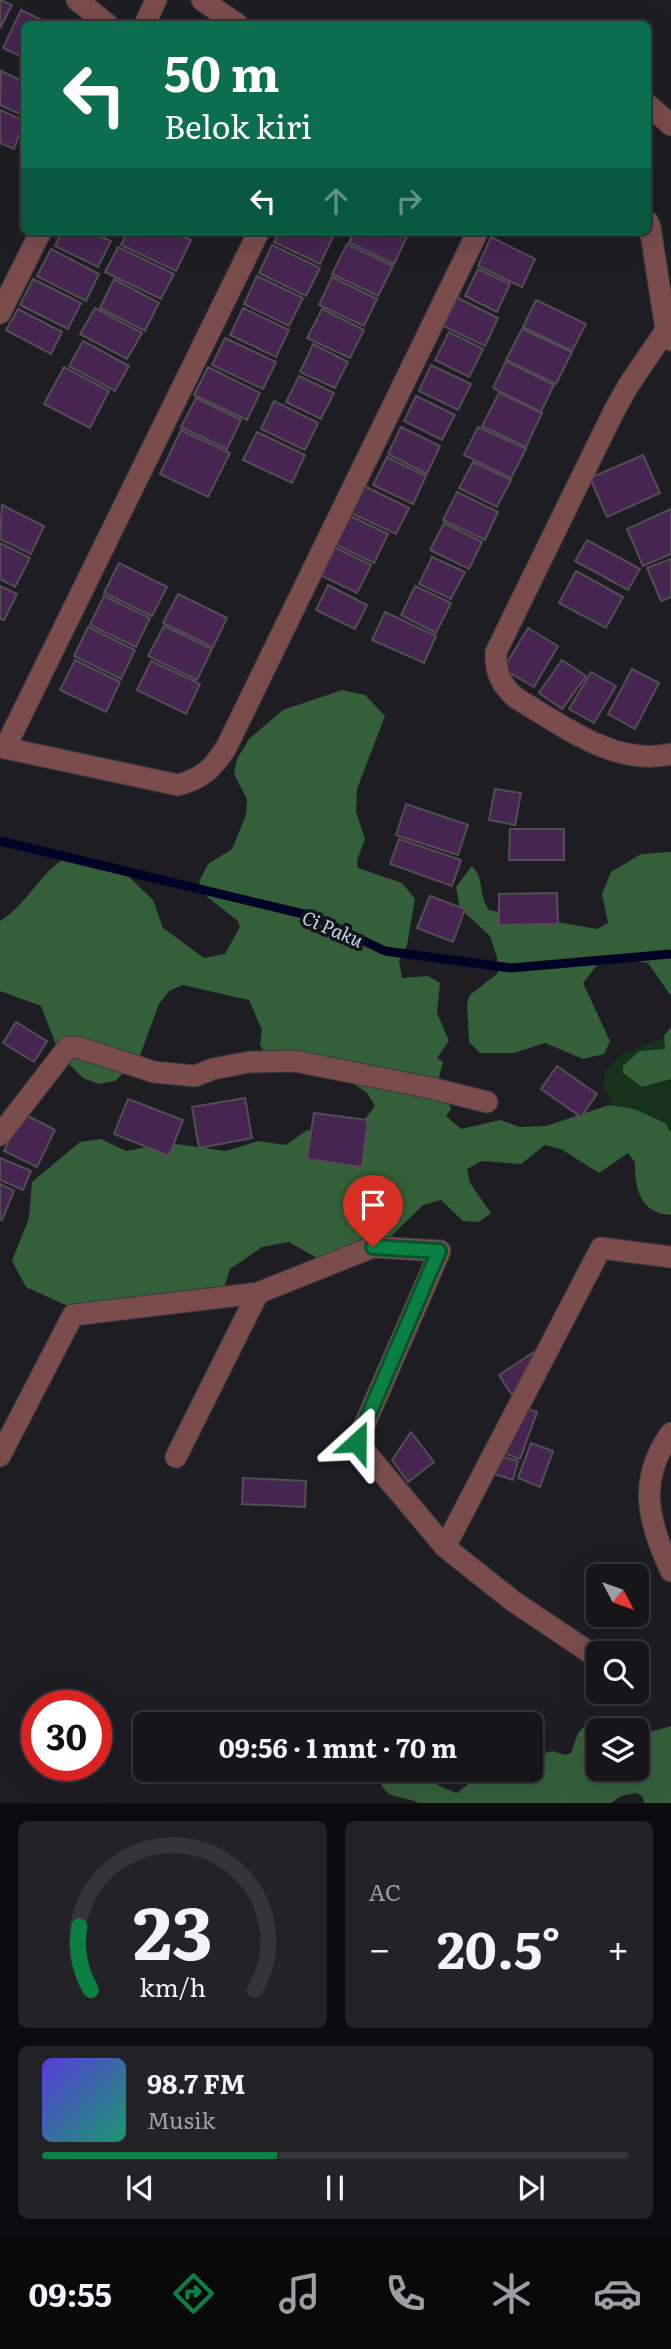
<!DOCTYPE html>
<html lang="id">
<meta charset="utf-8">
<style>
body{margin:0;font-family:Literata,serif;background:#232327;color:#f1f3f6;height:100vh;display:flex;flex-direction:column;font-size:26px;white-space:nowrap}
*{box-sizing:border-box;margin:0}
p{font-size:23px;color:#9e9fa2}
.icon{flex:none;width:38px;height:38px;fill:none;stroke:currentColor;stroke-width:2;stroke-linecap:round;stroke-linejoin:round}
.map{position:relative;height:1803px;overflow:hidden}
.drawer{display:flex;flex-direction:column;gap:18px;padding:18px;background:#0c0c0e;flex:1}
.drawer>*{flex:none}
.banner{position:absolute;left:21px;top:21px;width:630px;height:214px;border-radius:10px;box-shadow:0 7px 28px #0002,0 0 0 2px #353539;background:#0b6e4f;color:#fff;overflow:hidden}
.needle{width:46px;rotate:131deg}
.buttons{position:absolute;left:586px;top:1564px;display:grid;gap:14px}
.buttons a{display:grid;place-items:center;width:63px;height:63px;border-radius:10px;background:#16161a;box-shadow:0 7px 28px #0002,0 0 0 2px #353539;font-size:35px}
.speed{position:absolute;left:21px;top:1690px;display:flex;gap:14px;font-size:35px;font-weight:700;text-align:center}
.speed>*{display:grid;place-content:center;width:91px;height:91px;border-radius:50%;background:#16161a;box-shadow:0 7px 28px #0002,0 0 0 2px #353539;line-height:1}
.speed .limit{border:10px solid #d22;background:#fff;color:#111}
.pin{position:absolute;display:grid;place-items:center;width:60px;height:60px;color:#fff;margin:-72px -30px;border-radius:50% 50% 50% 0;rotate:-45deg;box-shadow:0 0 7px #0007}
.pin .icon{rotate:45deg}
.me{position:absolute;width:77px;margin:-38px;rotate:24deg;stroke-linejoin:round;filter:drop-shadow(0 0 5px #0008)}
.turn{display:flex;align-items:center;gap:24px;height:147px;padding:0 28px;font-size:32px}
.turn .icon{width:91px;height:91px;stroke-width:2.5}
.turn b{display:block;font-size:49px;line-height:60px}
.lanes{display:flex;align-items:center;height:66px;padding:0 28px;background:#0003;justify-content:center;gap:35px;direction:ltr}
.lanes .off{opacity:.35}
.big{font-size:52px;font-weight:700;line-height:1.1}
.drawer .card{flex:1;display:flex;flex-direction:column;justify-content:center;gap:10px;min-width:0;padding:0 24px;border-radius:10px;background:#232327}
.drawer .dial{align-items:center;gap:0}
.dial svg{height:182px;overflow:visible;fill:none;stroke:#353539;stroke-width:7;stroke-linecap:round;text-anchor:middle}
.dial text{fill:#f1f3f6;stroke:none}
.song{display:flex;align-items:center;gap:21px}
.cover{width:84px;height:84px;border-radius:10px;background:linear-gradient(135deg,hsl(250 70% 55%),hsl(160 70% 35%))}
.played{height:7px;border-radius:4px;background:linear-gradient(90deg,#0b8043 40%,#353539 40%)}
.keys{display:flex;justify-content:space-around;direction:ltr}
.heat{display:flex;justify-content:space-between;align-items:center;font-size:38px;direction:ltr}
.drawer .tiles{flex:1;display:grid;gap:18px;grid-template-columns:1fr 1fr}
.card:last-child{grid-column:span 2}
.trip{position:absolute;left:133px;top:1712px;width:410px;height:70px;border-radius:10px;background:#16161a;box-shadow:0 7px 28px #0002,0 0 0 2px #353539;font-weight:700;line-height:70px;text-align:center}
.tabs{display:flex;height:112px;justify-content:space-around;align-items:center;background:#09090a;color:#9e9fa2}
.tabs .icon{width:49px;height:49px}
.tabs .current{color:#0b8043}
.tabs b{font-size:32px;color:#f1f3f6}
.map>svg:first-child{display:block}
.green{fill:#17321a}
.forest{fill:#336039}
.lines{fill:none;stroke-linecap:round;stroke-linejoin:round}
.stream{stroke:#000326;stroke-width:9}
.building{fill:#462650;stroke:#534e54;stroke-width:2}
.street-casing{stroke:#3a393f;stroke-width:23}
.street{stroke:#7a4c4c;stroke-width:21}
.route-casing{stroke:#07532c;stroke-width:18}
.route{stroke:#0b8043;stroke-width:12}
.labels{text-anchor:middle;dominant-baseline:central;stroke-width:7;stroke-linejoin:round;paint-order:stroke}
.water-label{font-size:19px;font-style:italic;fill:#c1d6f1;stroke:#151419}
</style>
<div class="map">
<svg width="671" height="1803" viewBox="0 0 671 1803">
<rect width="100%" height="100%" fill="#1e1d23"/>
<path class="green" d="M671,1035V1193L622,1120L603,1087L605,1072L621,1055Z"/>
<g class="forest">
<path d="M342,690L365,695L385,716L357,789L356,812L365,839L357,860L358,868L402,883L415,899L407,945L399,961L402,978L428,976L440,983L437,1013L449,1041L437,1058L443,1062L439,1077L451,1109L446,1116L461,1129L500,1120L520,1127L546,1126L609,1105L634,1109L665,1123L671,1133V1215C639,1213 635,1188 635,1162L628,1153L599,1173L561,1149L545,1145L521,1164L482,1161L467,1169L470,1183L491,1213L479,1222L463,1221L441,1200L423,1205L386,1241L324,1262L289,1242L262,1247L230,1269L220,1300L92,1311L68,1306L26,1287L12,1261L29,1218L32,1182L80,1142L101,1139L126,1151L169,1143L226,1151L258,1141L286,1145L307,1130L353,1134L375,1106L367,1093L354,1084L268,1058L260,1045L262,1030L249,1000L183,985L169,991L159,1004L139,1058L115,1081L99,1084L83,1078L60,1055L41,1006L0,991V921C28,904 40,872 68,856L125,873L153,900L163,928L204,958L225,954L240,927L238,921L206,896L199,882L208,864L232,849L246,815L247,799L234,774L237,759L249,739L283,710Z"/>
<path d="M671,852V996L648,963L625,959L598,964L583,983L610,1041L604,1054L583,1059L545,1043L514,1053H480L469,1042L467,1003L470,995L498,973L497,957L490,936L460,908L456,887L472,866C486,882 477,892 489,910L597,929L608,923L602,894L611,872L641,854Z"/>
<path d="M671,1027V1079L642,1087L623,1073V1066L640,1051L665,1049L664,1036Z"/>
<path d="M592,1718L607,1731H598V1769H637V1736L671,1726V1803H644L643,1797L636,1793L621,1796L611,1803H419C397,1793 388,1803 378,1777C424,1758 419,1782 457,1793L468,1784L459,1769H530V1753L534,1756L553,1751L565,1755L571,1753L578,1733Z"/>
</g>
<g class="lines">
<path class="stream" d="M0,841L312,916L385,951L511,968L671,954"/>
</g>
<g class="building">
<path d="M0,0L12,5L0,28Z"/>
<path d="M21,10L50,24H24V58L3,48Z"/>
<path d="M1,71L24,82V116L0,105Z"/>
<path d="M0,110L24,121L14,149L0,143Z"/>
<path d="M62,231H89L111,241L98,267L55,246Z"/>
<path d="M128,231H172L191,240L176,271L121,245Z"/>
<path d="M280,231H321L333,237L320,264L274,242Z"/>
<path d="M355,231H402L408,234L394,264L349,242Z"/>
<path d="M491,237L535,259L522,287L478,266Z"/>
<path d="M347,244L393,266L378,296L332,274Z"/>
<path d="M272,245L320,268L306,296L259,273Z"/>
<path d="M118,247L174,274L161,299L105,272Z"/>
<path d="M51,249L99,274L86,301L37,276Z"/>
<path d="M478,269L510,284L497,312L465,296Z"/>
<path d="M257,276L303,298L289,326L244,304Z"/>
<path d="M332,277L377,299L364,326L319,305Z"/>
<path d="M33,279L81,303L68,329L20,305Z"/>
<path d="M114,279L159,303L145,331L100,308Z"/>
<path d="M450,294L498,318L485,346L437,323Z"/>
<path d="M536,300L586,324L572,351L523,327Z"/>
<path d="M95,308L142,333L127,359L80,334Z"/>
<path d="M243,308L289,330L276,357L230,335Z"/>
<path d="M18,309L62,332L51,354L6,330Z"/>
<path d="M322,309L364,330L350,358L307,338Z"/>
<path d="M522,329L572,352L556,384L506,360Z"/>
<path d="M449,332L483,349L469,377L435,360Z"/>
<path d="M225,338L276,362L263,389L212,365Z"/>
<path d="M83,341L129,366L115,391L69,366Z"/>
<path d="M313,344L348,362L335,388L300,372Z"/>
<path d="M506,361L554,385L541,412L493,388Z"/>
<path d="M431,365L471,384L458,410L419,391Z"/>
<path d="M64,367L109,391L90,428L44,404Z"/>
<path d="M208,367L260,393L247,420L194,395Z"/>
<path d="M299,376L334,393L321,419L286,402Z"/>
<path d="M499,393L542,413L526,447L482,426Z"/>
<path d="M416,396L455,415L442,440L404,421Z"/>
<path d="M196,398L241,420L227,449L181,427Z"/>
<path d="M274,401L318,423L305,450L261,429Z"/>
<path d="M401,427L440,446L427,474L388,454Z"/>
<path d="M478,427L526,449L511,478L464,455Z"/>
<path d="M181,430L230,453L208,497L160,474Z"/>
<path d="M257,432L305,455L292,483L243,460Z"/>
<path d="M643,455L660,493L607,517L590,478Z"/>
<path d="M387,457L426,476L413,504L373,485Z"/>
<path d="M473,462L511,480L497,507L459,488Z"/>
<path d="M364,486L409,508L396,534L351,513Z"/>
<path d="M457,492L498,512L485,540L443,520Z"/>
<path d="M2,505L44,526L31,554L0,539Z"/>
<path d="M671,509V554L643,566L627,529Z"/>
<path d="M344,513L388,534L374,563L330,542Z"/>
<path d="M444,523L482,542L469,569L430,550Z"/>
<path d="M587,540L640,569L628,590L575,561Z"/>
<path d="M0,543L30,558L15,587L0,579Z"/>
<path d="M332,546L371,565L357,593L318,574Z"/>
<path d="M432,557L465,572L451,599L419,584Z"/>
<path d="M671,559V597L661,601L647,568Z"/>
<path d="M119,563L167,587L152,616L104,593Z"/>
<path d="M576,571L623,597L606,628L559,603Z"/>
<path d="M328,585L367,605L355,629L316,610Z"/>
<path d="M0,586L17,594L4,620L0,619Z"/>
<path d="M415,586L451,603L436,633L401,615Z"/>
<path d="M178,594L227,618L213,647L163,623Z"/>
<path d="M104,596L150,618L136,647L90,625Z"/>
<path d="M385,612L436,636L424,663L372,640Z"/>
<path d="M164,626L212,649L197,680L148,656Z"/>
<path d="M88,627L135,650L121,679L74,656Z"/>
<path d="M528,628L558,646L534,687L503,669Z"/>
<path d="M75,660L120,682L106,712L60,690Z"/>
<path d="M562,660L586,676L562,709L539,693Z"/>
<path d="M151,661L200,684L186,714L137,690Z"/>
<path d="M632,669L659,683L635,729L608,714Z"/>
<path d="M591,672L616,686L594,723L569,709Z"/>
<path d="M495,789L521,793L515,825L489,820Z"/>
<path d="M406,804L468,825L458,855L396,835Z"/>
<path d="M510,829H564V860H509Z"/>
<path d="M399,839L461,860L452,886L390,864Z"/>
<path d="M557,893L558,924L499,925V894Z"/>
<path d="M430,896L465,909L453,942L417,928Z"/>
<path d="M16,1022L47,1041L34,1062L3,1043Z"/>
<path d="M557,1066L597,1094L581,1117L541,1089Z"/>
<path d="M245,1098L252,1138L199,1148L192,1107Z"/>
<path d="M128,1099L183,1120L169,1156L114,1134Z"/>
<path d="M22,1113L55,1130L37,1167L4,1151Z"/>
<path d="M314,1113L368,1120L362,1167L307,1159Z"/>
<path d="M0,1158L31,1171L23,1190L0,1180Z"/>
<path d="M0,1184L14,1191L2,1220H0Z"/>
<path d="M534,1352L547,1372L511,1394L499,1375Z"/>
<path d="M509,1402L537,1412L520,1459L493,1449Z"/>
<path d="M411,1432L434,1462L408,1482L392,1460Z"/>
<path d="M531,1443L553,1451L540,1487L518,1478Z"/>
<path d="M490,1453L518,1461L513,1480L485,1471Z"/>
<path d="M243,1478L306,1481L305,1507L242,1504Z"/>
</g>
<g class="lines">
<g class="street-casing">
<g id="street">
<path d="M77,0L107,24"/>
<path d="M202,0L237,24"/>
<path d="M145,24L156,0"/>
<path d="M648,105L671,125"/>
<path d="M648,222L650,227L666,330L671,340"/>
<path d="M0,313L41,231"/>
<path d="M666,330L628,386L614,411L496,652C495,672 501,685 516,698C562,725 615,767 671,754"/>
<path d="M0,747L178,785C203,778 212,769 226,748L478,231"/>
<path d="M5,748L259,231"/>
<path d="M0,1135L68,1047L80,1048L154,1072L195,1076L213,1069L249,1062L294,1061L431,1088L487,1102"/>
<path d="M671,1433C637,1480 648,1522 671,1571"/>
<path d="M0,1456L73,1315L258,1293L373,1247L440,1251L357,1442L445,1547"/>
<path d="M176,1457L258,1293"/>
<path d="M598,1658L513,1601L445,1547L601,1248L671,1257"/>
</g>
</g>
<use href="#street" class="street"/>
</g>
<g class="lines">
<g class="route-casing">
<path id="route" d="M357,1442L439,1251L373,1247"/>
</g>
<use href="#route" class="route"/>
</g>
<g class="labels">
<g class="water-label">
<text transform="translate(333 928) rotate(23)">Ci Paku</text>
</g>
</g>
</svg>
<div class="buttons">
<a><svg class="needle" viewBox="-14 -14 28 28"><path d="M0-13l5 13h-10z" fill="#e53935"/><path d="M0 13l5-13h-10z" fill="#9e9fa2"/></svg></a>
<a><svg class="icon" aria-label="search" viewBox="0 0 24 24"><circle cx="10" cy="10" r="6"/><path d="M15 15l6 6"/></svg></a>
<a><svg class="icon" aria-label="layers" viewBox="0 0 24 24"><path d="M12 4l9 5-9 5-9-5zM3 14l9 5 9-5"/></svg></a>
</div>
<div class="speed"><div class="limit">30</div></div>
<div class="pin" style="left:373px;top:1247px;background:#d93025"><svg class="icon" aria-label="arrive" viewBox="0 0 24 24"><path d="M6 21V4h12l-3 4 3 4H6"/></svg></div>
<svg class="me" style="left:357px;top:1442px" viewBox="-20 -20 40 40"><path d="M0-17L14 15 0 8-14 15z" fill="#0b8043" stroke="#fff" stroke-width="4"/></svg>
<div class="trip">09:56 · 1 mnt · 70 m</div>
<div class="banner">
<div class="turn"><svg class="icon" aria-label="left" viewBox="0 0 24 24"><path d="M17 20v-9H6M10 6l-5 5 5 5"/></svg><div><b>50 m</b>Belok kiri</div></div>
<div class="lanes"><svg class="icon" aria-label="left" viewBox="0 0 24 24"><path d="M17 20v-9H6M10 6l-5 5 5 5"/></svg><svg class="icon off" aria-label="ahead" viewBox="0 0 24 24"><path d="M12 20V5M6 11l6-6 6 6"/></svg><svg class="icon off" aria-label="right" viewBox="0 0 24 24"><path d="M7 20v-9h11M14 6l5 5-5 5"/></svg></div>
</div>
</div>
<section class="drawer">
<div class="tiles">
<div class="card dial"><svg viewBox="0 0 100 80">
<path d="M14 69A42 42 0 1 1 86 69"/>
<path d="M14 69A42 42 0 0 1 9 41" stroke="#0b8043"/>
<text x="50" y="56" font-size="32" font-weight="700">23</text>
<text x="50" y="72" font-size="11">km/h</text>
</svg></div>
<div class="card"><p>AC</p>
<div class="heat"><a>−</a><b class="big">20.5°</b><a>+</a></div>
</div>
<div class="card">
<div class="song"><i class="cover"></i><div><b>98.7 FM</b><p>Musik</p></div></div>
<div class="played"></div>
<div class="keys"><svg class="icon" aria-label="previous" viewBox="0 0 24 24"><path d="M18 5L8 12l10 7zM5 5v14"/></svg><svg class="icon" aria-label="pause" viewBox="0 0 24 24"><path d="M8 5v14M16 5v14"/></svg><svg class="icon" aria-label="next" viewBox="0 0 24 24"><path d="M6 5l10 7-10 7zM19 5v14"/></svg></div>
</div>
</div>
</section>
<nav class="tabs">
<b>09:55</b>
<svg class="icon current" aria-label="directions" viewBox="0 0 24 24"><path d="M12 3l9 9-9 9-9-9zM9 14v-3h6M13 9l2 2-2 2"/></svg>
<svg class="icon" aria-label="music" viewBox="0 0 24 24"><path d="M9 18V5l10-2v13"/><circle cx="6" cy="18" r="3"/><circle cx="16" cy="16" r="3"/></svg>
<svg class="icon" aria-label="phone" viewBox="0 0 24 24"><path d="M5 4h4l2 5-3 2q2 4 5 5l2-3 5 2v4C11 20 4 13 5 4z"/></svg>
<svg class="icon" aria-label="climate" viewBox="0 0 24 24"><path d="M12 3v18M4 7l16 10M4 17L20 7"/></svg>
<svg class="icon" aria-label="car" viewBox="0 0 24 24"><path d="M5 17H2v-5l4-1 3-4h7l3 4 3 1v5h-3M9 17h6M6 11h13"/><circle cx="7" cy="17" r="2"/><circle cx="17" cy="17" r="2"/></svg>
</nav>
